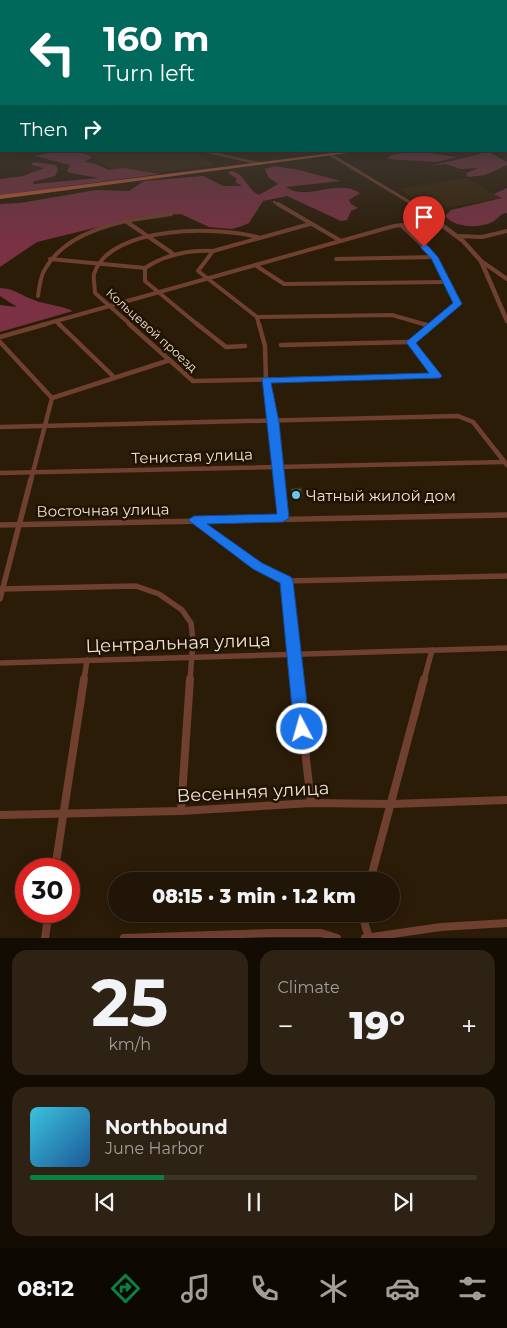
<!DOCTYPE html>
<meta charset="utf-8">
<style>
body{margin:0;font-family:Montserrat,sans-serif;background:#2d2214;color:#f1f3f6;height:100vh;display:flex;flex-direction:column;font-size:19px;white-space:nowrap}
*{box-sizing:border-box;margin:0}
p{font-size:16px;color:#a29f9b}
.icon{flex:none;width:28px;height:28px;fill:none;stroke:currentColor;stroke-width:2;stroke-linecap:round;stroke-linejoin:round}
.map{position:relative;height:938px;overflow:hidden}
.sheet{display:flex;flex-direction:column;gap:12px;padding:12px;background:#120c03;flex:1}
.sheet>*{flex:none}
.guide{position:absolute;left:0px;top:0px;width:508px;height:152px;box-shadow:0 2px 12px #0003,0 0 0 1px #3d3428;background:#00695c;color:#fff;overflow:hidden}
.speed{position:absolute;left:15px;top:858px;display:flex;gap:10px;font-size:25px;font-weight:700;text-align:center}
.speed>*{display:grid;place-content:center;width:65px;height:65px;border-radius:50%;background:#201506;box-shadow:0 2px 12px #0003,0 0 0 1px #3d3428;line-height:1}
.speed .limit{border:8px solid #d22;background:#fff;color:#111}
.pin{position:absolute;display:grid;place-items:center;width:42px;height:42px;color:#fff;margin:-51px -21px;border-radius:50% 50% 50% 0;rotate:-45deg;box-shadow:0 0 5px #0007}
.pin .icon{rotate:45deg}
.me{position:absolute;width:55px;margin:-28px;rotate:354deg;stroke-linejoin:round;filter:drop-shadow(0 0 4px #0008)}
.turn{display:flex;align-items:center;gap:18px;height:105px;padding:0 20px;font-size:22px}
.turn .icon{width:65px;height:65px;stroke-width:2.5}
.turn b{display:block;font-size:35px;line-height:42px}
.then{display:flex;align-items:center;height:48px;padding:0 20px;background:#0003;gap:10px;font-size:19px}
.big{font-size:38px;font-weight:800;line-height:1.1}
.sheet .card{flex:1;display:flex;flex-direction:column;justify-content:center;gap:8px;min-width:0;padding:0 18px;border-radius:15px;background:#2d2214}
.sheet .dial{align-items:center;gap:0}
.dial b{font-size:65px;line-height:1}
.song{display:flex;align-items:center;gap:15px}
.cover{width:60px;height:60px;border-radius:8px;background:linear-gradient(135deg,hsl(190 70% 55%),hsl(210 70% 35%))}
.played{height:5px;border-radius:2px;background:linear-gradient(90deg,#0b8043 30%,#3d3428 30%)}
.keys{display:flex;justify-content:space-around;direction:ltr}
.heat{display:flex;justify-content:space-between;align-items:center;font-size:28px;direction:ltr}
.sheet .tiles{flex:1;display:grid;gap:12px;grid-template-columns:1fr 1fr}
.card:last-child{grid-column:span 2}
.trip{position:absolute;left:108px;top:872px;width:292px;height:50px;border-radius:25px;background:#201506;box-shadow:0 2px 12px #0003,0 0 0 1px #3d3428;font-weight:800;line-height:50px;text-align:center}
.tabs{display:flex;height:80px;justify-content:space-around;align-items:center;background:#0d0802;color:#a29f9b}
.tabs .icon{width:35px;height:35px}
.tabs .current{color:#0b8043}
.tabs b{font-size:22px;color:#f1f3f6}
.map>svg:first-child{display:block}
.built{fill:#38240a}
.forest{fill:#793143}
.lines{fill:none;stroke-linecap:round;stroke-linejoin:round}
.minor-far4{stroke:#6f3f2f;stroke-width:2.5}
.minor-far3{stroke:#6f3f2f;stroke-width:4}
.minor-far2{stroke:#6f3f2f;stroke-width:4.5}
.minor-far1{stroke:#6f3f2f;stroke-width:5.5}
.minor{stroke:#6f3f2f;stroke-width:8}
.tertiary-far1{stroke:#6f3f2f;stroke-width:3}
.tertiary{stroke:#6f3f2f;stroke-width:4.5}
.primary{fill:#be5a39;fill-rule:evenodd}
.wall{fill:#46432e}
.building{fill:#514e35;stroke:#393725}
.route{fill:#1a73e8;stroke:#114b97}
.poi-dot{fill:#67c4f0;stroke:#211302;stroke-width:2}
.labels{text-anchor:middle;dominant-baseline:central;stroke-width:5;stroke-linejoin:round;paint-order:stroke}
.far-street-label{font-size:12px;fill:#eee3d7;stroke:#211302}
.street-label{font-size:15px;fill:#eee3d7;stroke:#211302}
.poi-label{font-size:15px;fill:#eee3d7;stroke:#211302;text-anchor:start}
.near-street-label{font-size:18px;fill:#eee3d7;stroke:#211302}
</style>
<div class="map">
<svg width="507" height="938" viewBox="0 0 507 938">
<rect width="100%" height="100%" fill="#2b1c08"/>
<g class="built">
<path d="M82,151H193L216,165L159,172L112,169Z"/>
<path d="M466,178L502,198L433,210L399,189Z"/>
</g>
<g class="forest">
<path d="M57,151H79L92,157L85,162L96,164L109,170L124,168L160,174L0,195V179L23,176L44,168L32,165L31,164L34,162L56,165L58,170L55,176L33,182L34,184L99,178L70,173L67,171L70,165L35,156Z"/>
<path d="M414,151L458,157L436,162L387,159L392,155Z"/>
<path d="M479,151H487L507,162V165L485,175L468,177L466,173L479,168L461,169L446,164L430,166L480,154Z"/>
<path d="M275,166L299,170L341,181L286,187C307,202 336,178 360,193L349,200L351,204L358,208L351,211L347,220L341,221L287,196L263,201L249,223L242,226L232,229L209,227L181,214L143,216L37,242L0,267V204L20,203L96,190L129,191L144,181L203,176L223,186H242L235,182L237,179L228,173L230,171C245,172 247,190 259,195L278,184L268,177L265,169Z"/>
<path d="M507,188V213C499,214 500,217 494,221C481,229 455,228 445,216L451,210L502,198L494,194Z"/>
<path d="M0,288C16,289 20,295 34,300C47,305 60,305 73,311L0,332V305L17,307L0,296Z"/>
</g>
<g class="lines">
<g class="minor-far4">
<path d="M204,151L261,164"/>
<path d="M274,202L280,206"/>
</g>
<g class="minor-far3">
<path d="M278,204L341,241"/>
<path d="M127,222L172,253"/>
<path d="M310,224L213,251L198,271L257,317L392,315L427,325"/>
<path d="M402,226L435,257L458,304L431,325"/>
<path d="M456,236L482,237L507,231"/>
<path d="M50,259L145,268"/>
<path d="M336,259L435,257"/>
<path d="M481,261L507,279"/>
<path d="M255,265L284,284L447,282"/>
<path d="M38,296C39,289 40,280 43,273C65,228 127,220 171,214"/>
<path d="M257,317L259,325"/>
<path d="M56,321L60,325"/>
<path d="M42,325L394,226L438,221"/>
<path d="M131,325L95,293C95,287 93,279 94,274C110,224 221,226 260,238"/>
<path d="M198,325L145,281V268C166,254 188,250 213,251"/>
</g>
<g class="minor-far2">
<path d="M59,324L114,377"/>
<path d="M129,324L193,381L437,376L410,342L433,324"/>
<path d="M197,324L226,347L245,346"/>
<path d="M259,324L265,346L266,380L279,480"/>
<path d="M423,324L430,326"/>
<path d="M0,337L46,324"/>
<path d="M0,342L52,398"/>
<path d="M281,345L410,342"/>
<path d="M52,398L170,360"/>
<path d="M0,427L458,416L473,422L507,465"/>
<path d="M0,473L504,462"/>
<path d="M31,480L52,398"/>
</g>
<g class="minor-far1">
<path d="M279,479L283,518"/>
<path d="M194,521L258,566L286,581L297,680"/>
<path d="M0,525L507,515"/>
<path d="M286,581L507,576"/>
<path d="M0,589L136,586L159,594L182,610L191,623L193,641L190,680"/>
<path d="M0,599L31,479"/>
<path d="M0,663L507,648"/>
<path d="M84,680L87,660"/>
<path d="M424,680L432,650"/>
</g>
<g class="minor">
<path d="M297,679L311,803"/>
<path d="M181,811L190,679"/>
<path d="M0,815L181,811L311,803L392,804L507,800"/>
<path d="M55,869L84,679"/>
<path d="M370,881L424,679"/>
<path d="M362,914L369,938"/>
<path d="M45,938L49,911"/>
<path d="M124,938L270,933H321L337,938"/>
<path d="M365,938L441,927L507,923"/>
</g>
<path class="tertiary-far1" d="M331,155L416,206"/>
<path class="tertiary" d="M414,204L463,241L481,261L507,321"/>
<g class="primary">
<rect x="506" y="132" width="1" height="2"/>
<path d="M348,151H363L0,199V195Z"/>
</g>
</g>
<path class="wall" d="M291,489L302,495V498L292,499Z"/>
<path class="building" d="M301,488L302,495L292,496L291,489Z"/>
<linearGradient id="sky" x2="0" y2="1"><stop stop-color="#180f04"/><stop offset="0.46" stop-color="#44403d"/><stop offset="1" stop-color="#44403d" stop-opacity="0"/></linearGradient>
<rect width="507" height="244" fill="url(#sky)"/>
<path class="route" d="M421,245H427L438,257L462,304L416,343L442,376L440,378L271,383L279,422L289,518L283,522L207,524L262,563L291,577L293,581L310,729L308,734L302,736L297,734L294,729L280,583L253,569L188,520L194,516L277,514L262,378L429,373L406,342L453,303L431,258L421,248Z"/>
<circle class="poi-dot" cx="296" cy="495" r="5"/>
<g class="labels">
<g class="far-street-label">
<text transform="translate(152 330) rotate(42)">Кольцевой проезд</text>
</g>
<g class="street-label">
<text transform="translate(192 456) rotate(-2)">Тенистая улица</text>
<text transform="translate(103 510) rotate(-1)">Восточная улица</text>
</g>
<g class="poi-label">
<text x="306" y="495">Чатный жилой дом</text>
</g>
<g class="near-street-label">
<text transform="translate(178 643) rotate(-2)">Центральная улица</text>
<text transform="translate(253 792) rotate(-3)">Весенняя улица</text>
</g>
</g>
</svg>
<div class="speed"><div class="limit">30</div></div>
<div class="pin" style="left:424px;top:247px;background:#d93025"><svg class="icon" aria-label="arrive" viewBox="0 0 24 24"><path d="M6 21V4h12l-3 4 3 4H6"/></svg></div>
<svg class="me" style="left:302px;top:729px" viewBox="-20 -20 40 40"><circle r="17" fill="#1a73e8" stroke="#fff" stroke-width="3"/><path d="M0-11L8 9 0 5-8 9z" fill="#fff"/></svg>
<div class="trip">08:15 · 3 min · 1.2 km</div>
<div class="guide">
<div class="turn"><svg class="icon" aria-label="left" viewBox="0 0 24 24"><path d="M17 20v-9H6M10 6l-5 5 5 5"/></svg><div><b>160 m</b>Turn left</div></div>
<div class="then">Then<svg class="icon" aria-label="right" viewBox="0 0 24 24"><path d="M7 20v-9h11M14 6l5 5-5 5"/></svg></div>
</div>
</div>
<section class="sheet">
<div class="tiles">
<div class="card dial"><b>25</b><p>km/h</p></div>
<div class="card"><p>Climate</p>
<div class="heat"><a>−</a><b class="big">19°</b><a>+</a></div>
</div>
<div class="card">
<div class="song"><i class="cover"></i><div><b>Northbound</b><p>June Harbor</p></div></div>
<div class="played"></div>
<div class="keys"><svg class="icon" aria-label="previous" viewBox="0 0 24 24"><path d="M18 5L8 12l10 7zM5 5v14"/></svg><svg class="icon" aria-label="pause" viewBox="0 0 24 24"><path d="M8 5v14M16 5v14"/></svg><svg class="icon" aria-label="next" viewBox="0 0 24 24"><path d="M6 5l10 7-10 7zM19 5v14"/></svg></div>
</div>
</div>
</section>
<nav class="tabs">
<b>08:12</b>
<svg class="icon current" aria-label="directions" viewBox="0 0 24 24"><path d="M12 3l9 9-9 9-9-9zM9 14v-3h6M13 9l2 2-2 2"/></svg>
<svg class="icon" aria-label="music" viewBox="0 0 24 24"><path d="M9 18V5l10-2v13"/><circle cx="6" cy="18" r="3"/><circle cx="16" cy="16" r="3"/></svg>
<svg class="icon" aria-label="phone" viewBox="0 0 24 24"><path d="M5 4h4l2 5-3 2q2 4 5 5l2-3 5 2v4C11 20 4 13 5 4z"/></svg>
<svg class="icon" aria-label="climate" viewBox="0 0 24 24"><path d="M12 3v18M4 7l16 10M4 17L20 7"/></svg>
<svg class="icon" aria-label="car" viewBox="0 0 24 24"><path d="M5 17H2v-5l4-1 3-4h7l3 4 3 1v5h-3M9 17h6M6 11h13"/><circle cx="7" cy="17" r="2"/><circle cx="17" cy="17" r="2"/></svg>
<svg class="icon" aria-label="filters" viewBox="0 0 24 24"><path d="M4 7h16M4 17h16"/><circle cx="9" cy="7" r="2"/><circle cx="15" cy="17" r="2"/></svg>
</nav>
